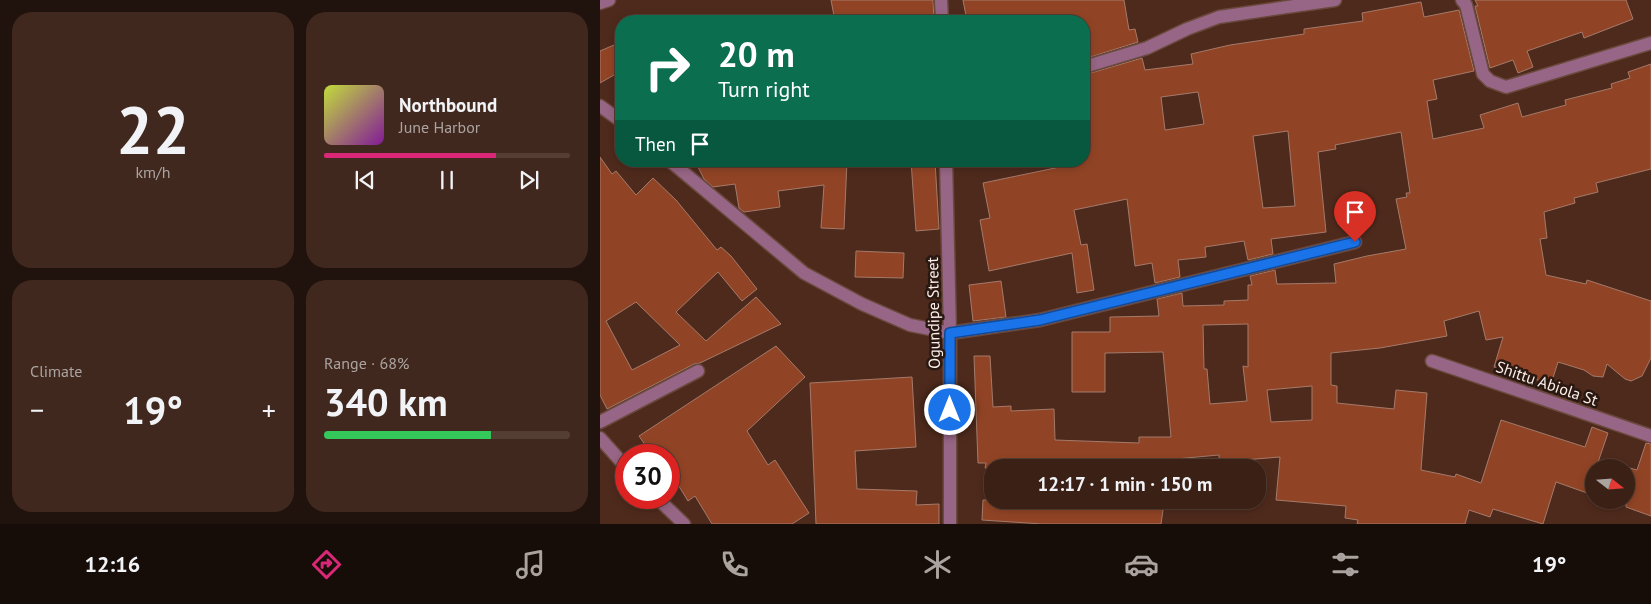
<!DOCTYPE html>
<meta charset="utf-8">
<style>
body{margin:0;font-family:"PT Sans",sans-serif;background:#41281e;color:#f1f3f6;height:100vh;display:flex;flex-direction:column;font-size:19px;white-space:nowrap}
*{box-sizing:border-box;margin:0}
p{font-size:16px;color:#aba3a0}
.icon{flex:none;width:28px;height:28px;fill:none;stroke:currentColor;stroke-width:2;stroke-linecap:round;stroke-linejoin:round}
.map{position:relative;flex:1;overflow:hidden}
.sheet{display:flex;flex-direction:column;gap:12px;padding:12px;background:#20120c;width:600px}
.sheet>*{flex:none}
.top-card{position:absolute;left:15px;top:15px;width:475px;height:152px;border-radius:20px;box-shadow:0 2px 8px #0003,0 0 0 1px #543e34;background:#0b6e4f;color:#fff;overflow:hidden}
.needle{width:32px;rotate:107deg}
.controls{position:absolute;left:985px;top:459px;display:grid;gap:10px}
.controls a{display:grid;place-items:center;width:50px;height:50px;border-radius:50%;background:#3a2015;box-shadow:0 2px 8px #0003,0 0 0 1px #543e34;font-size:25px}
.speed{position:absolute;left:15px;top:444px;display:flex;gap:10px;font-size:25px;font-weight:700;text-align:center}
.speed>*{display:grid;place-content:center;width:65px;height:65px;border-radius:50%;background:#3a2015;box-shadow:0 2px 8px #0003,0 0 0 1px #543e34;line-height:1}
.speed .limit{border:8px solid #d22;background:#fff;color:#111}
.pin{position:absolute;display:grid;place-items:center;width:42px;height:42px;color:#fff;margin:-51px -21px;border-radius:50% 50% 50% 0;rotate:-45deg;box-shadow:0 0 5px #0007}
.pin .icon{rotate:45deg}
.me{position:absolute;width:55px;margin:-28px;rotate:0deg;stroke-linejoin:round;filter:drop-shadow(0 0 4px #0008)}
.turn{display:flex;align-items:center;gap:18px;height:105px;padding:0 20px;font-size:22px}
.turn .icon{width:65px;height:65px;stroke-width:2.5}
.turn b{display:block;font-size:35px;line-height:42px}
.then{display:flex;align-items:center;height:48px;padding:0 20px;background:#0003;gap:10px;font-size:19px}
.big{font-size:38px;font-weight:700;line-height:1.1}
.sheet .card{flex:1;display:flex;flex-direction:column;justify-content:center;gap:8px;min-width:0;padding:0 18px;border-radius:20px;background:#41281e}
.sheet .dial{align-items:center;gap:0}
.dial b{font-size:65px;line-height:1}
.song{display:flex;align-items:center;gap:15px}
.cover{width:60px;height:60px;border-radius:8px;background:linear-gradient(135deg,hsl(70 70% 55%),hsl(290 70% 35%))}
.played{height:5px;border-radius:2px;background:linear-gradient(90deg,#db2777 70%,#543e34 70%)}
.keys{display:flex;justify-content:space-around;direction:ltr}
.heat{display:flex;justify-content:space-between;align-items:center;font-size:28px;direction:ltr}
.charge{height:8px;border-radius:4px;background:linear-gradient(90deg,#34c759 68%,#543e34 0)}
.sheet .tiles{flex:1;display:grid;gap:12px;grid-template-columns:repeat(2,1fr)}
.trip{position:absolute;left:384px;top:459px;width:282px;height:50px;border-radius:20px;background:#3a2015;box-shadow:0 2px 8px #0003,0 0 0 1px #543e34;font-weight:700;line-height:50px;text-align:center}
.menu{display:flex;height:80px;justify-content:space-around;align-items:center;background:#170d08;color:#aba3a0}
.menu .icon{width:35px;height:35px}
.menu .active{color:#db2777}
.menu b{font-size:22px;color:#f1f3f6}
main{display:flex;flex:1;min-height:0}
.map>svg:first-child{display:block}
.building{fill:#914425;stroke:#a57a6a;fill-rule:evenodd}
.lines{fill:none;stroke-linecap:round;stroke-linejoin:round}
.service-casing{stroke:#6a493d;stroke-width:15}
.minor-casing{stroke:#6a493d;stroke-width:15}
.tertiary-casing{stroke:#6a493d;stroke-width:15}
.service{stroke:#976585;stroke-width:12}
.minor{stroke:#976585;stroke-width:12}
.tertiary{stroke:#976585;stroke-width:12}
.route-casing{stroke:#114b97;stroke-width:12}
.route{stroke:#1a73e8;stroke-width:9}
.labels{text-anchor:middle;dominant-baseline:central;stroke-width:5;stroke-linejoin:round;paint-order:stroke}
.street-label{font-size:16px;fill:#fceee8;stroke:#281811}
</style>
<main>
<section class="sheet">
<div class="tiles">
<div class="card dial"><b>22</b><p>km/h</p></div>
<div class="card">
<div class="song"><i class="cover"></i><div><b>Northbound</b><p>June Harbor</p></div></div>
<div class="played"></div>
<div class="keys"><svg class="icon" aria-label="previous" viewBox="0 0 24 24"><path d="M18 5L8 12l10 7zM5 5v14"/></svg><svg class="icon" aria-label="pause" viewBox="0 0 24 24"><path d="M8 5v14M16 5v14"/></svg><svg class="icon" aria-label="next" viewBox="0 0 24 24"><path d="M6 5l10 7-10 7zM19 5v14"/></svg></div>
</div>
<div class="card"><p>Climate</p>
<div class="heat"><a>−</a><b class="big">19°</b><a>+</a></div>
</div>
<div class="card"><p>Range · 68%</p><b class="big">340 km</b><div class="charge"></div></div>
</div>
</section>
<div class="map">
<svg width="1051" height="524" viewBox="0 0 1051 524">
<rect width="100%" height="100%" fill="#4e2a1c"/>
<g class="building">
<path d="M231,0H333L334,21H235Z"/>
<path d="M363,0H524L529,30L535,29L538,42L484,59V21H474L473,17L448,21H367Z"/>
<path d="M875,0H1026L1033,19L984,38L982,32L927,51L933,67L918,73L913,60L890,68L875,6H878Z"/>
<path d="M821,2L824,17L859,10L874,71L833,80L837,99L827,101L833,139L884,128L880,115L918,103L922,117L966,105L965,100L1012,88L1011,84L1030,78L1028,72L1051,64V169L996,183L998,192L974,198L975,203L944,212L947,238L940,239L946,275L986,284L987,280L1051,301V358L1042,376L1031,381L1025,379L1007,364L1003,377L993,376L984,370L958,362L951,384L894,367L903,337L886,340L879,311L844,321L847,336L780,348L731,353V385L737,386V403L794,409L796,390L827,393L821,470L855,477L856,474L881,483L901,420L985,447L992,427L1008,433L996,468H994L987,493L956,482L943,524L893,509L890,517L869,510L865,524H757L758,520L745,518L746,506L676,500L680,457L619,462V455L553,461V468H385L386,463H378L374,356H390L393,407L411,406V411L454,409L455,440L539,443V437H571L563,352L505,353V392H472V332H510V317L559,316L557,299L582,293L583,306L624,305V301L648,300V285H652L650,276L675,270L677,284L736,283L734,264L767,256L806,249L796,199L807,197L806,193H810L801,132L735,145L736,149L718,152L726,232L671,239L673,254L648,260L644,241L605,247L606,257L578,260L580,277L555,283L552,263L535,266L527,199L474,210L481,245L487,244L494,290L477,293L472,253L389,271L380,220L390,218L383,183L484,162V75L542,58L545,70L593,64L591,54L630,45L704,34V29L763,21L762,13ZM598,92L604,124L565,130L561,97ZM688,131L695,206L663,208L653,136ZM648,324V367L643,366L647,401L610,404L607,369H604L603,325ZM712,386V420L671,422L667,390Z"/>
<path d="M21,42V71L0,83V51Z"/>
<path d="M0,157L12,174L16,171L36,195L53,178L76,200L117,250L121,247L131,256L157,289L142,301L118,272L76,312L106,341L156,297L181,324L100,363L94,364L7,409L0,395ZM36,302L80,345L32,370L6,321Z"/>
<path d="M95,161H247L244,229L221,228L224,185L178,191L180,207L144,212L139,208L135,184L113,187L104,179Z"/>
<path d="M311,161H335L339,229L316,231Z"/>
<path d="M256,251L304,253L303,278L255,277Z"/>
<path d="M401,281L406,317L373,321L369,285Z"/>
<path d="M176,346L205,377L147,431L168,465L175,460L209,513L192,524H112L95,496L88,501L69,470V455H52L39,436Z"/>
<path d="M312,377L316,447L255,451L257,489L317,491L316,505L339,504V524H216L210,383Z"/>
<path d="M1046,443L1051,444V516L1026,507V467L1037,470Z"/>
<path d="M383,500H542L564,503L561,524H442L382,520Z"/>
</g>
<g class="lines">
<g class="service-casing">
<path id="service" d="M0,422L98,371"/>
</g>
<g class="minor-casing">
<g id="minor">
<path d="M341,0L342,21"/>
<path d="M862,0L866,5L883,74L890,81L906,87L1051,43"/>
<path d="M0,3L9,0"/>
<path d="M484,67L547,48L587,29L619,17L735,0"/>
<path d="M0,106L21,121"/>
<path d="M70,161L204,273L262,304L310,325L350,333L440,320L755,242"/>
<path d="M346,161L350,333V524"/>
<path d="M0,438L26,467"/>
<path d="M57,498L84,524"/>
</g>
</g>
<g class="tertiary-casing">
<path id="tertiary" d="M832,361L1051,436"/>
</g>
<use href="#service" class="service"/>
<use href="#minor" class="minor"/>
<use href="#tertiary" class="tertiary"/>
</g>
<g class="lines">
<g class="route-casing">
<path id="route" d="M350,410V333L440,320L755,242"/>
</g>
<use href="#route" class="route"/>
</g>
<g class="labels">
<g class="street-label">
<text transform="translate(333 313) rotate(-91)">Ogundipe Street</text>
<text transform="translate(947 383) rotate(19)">Shittu Abiola St</text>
</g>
</g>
</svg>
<div class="controls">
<a><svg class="needle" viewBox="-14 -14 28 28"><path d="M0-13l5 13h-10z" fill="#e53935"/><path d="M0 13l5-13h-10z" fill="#aba3a0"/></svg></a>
</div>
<div class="speed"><div class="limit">30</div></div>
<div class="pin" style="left:755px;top:242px;background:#d93025"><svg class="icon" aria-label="arrive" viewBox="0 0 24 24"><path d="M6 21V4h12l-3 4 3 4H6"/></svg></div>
<svg class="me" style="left:350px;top:410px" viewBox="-20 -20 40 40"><circle r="17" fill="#1a73e8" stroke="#fff" stroke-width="3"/><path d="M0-11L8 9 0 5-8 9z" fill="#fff"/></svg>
<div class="trip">12:17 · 1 min · 150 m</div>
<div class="top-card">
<div class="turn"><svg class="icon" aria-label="right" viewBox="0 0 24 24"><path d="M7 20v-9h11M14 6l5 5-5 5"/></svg><div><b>20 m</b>Turn right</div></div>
<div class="then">Then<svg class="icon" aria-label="arrive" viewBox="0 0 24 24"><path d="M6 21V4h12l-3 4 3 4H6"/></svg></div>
</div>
</div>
</main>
<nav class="menu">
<b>12:16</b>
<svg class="icon active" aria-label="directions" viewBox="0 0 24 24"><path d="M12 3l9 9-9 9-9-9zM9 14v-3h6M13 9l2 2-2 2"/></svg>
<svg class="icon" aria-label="music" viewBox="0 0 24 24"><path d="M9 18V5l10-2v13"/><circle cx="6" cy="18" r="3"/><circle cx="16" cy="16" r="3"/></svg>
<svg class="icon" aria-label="phone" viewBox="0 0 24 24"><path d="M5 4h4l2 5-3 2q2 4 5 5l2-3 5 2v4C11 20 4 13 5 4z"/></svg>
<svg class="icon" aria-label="climate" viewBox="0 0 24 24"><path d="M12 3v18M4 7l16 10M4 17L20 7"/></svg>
<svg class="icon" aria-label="car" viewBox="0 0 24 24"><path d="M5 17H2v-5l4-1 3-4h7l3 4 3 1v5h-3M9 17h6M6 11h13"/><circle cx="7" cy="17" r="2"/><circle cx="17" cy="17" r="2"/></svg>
<svg class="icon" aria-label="filters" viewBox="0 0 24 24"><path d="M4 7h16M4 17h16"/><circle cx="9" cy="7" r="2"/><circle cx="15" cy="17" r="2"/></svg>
<b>19°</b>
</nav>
